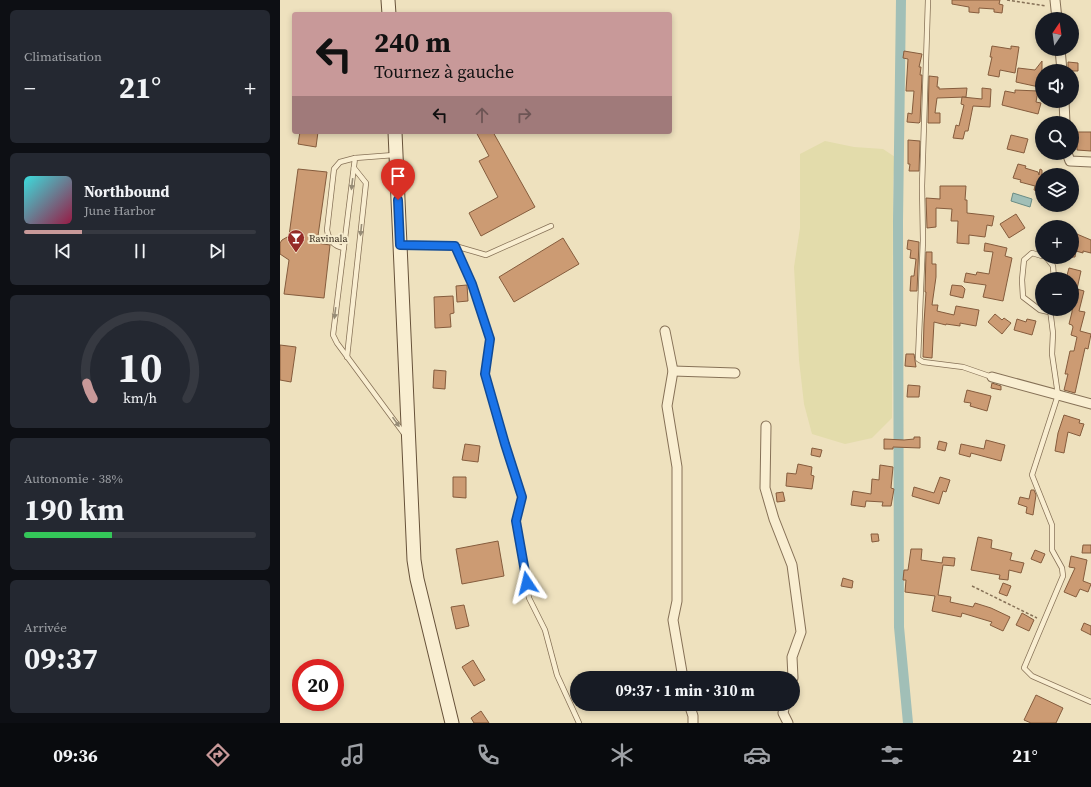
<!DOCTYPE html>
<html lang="fr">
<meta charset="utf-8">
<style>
body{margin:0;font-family:"Source Serif 4",serif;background:#242831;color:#f1f3f6;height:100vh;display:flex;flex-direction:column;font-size:15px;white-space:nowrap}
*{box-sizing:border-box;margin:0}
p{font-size:13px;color:#9ea1a6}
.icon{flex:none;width:22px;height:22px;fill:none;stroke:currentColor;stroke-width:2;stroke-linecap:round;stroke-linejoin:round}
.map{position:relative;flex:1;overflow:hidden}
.sheet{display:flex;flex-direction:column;gap:10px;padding:10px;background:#0d0f14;width:280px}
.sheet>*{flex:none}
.banner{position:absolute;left:12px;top:12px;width:380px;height:122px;border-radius:4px;box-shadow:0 2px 6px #0003;background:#c89999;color:#111;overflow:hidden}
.needle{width:26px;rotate:13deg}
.buttons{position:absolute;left:755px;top:12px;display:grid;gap:8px}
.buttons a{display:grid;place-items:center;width:44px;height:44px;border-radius:50%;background:#171b24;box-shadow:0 2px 6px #0003;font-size:20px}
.speed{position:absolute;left:12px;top:659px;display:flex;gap:8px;font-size:20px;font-weight:700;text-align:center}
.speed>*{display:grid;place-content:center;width:52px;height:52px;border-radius:50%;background:#171b24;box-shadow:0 2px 6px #0003;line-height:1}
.speed .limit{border:6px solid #d22;background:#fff;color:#111}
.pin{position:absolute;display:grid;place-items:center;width:34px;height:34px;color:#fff;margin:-41px -17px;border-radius:50% 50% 50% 0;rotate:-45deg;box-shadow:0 0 4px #0007}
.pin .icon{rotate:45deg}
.me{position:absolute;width:44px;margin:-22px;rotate:350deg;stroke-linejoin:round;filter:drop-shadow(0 0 3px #0008)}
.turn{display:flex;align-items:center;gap:14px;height:84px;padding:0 16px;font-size:18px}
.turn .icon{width:52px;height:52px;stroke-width:2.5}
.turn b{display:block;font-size:28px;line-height:34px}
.lanes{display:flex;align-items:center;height:38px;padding:0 16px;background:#0003;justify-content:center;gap:20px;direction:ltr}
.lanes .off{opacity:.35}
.big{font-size:30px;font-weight:700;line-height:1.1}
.sheet .widget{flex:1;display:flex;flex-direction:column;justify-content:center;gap:6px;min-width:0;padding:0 14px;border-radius:6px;background:#242831}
.sheet .dial{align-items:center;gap:0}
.dial svg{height:104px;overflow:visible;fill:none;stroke:#363941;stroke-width:7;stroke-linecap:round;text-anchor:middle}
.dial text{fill:#f1f3f6;stroke:none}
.song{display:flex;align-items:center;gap:12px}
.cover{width:48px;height:48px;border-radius:6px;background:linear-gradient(135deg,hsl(180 70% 55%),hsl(340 70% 35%))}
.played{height:4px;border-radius:2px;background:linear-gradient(90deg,#c89999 25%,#363941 25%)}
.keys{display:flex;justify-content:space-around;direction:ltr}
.heat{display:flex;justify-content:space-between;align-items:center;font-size:22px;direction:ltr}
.charge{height:6px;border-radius:3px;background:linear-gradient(90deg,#34c759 38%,#363941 0)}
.trip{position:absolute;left:290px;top:671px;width:230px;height:40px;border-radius:20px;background:#171b24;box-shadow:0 2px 6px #0003;font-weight:700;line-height:40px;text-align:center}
.menu{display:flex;height:64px;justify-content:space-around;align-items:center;background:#090b0e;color:#9ea1a6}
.menu .icon{width:28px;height:28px}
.menu .current{color:#c89999}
.menu b{font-size:18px;color:#f1f3f6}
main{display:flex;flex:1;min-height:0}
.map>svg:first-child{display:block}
.farmland{fill:#e3dcab}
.water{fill:#a1bfb7;stroke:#698c85}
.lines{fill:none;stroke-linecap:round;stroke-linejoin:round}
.canal{stroke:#a1bfb7;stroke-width:10}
.building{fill:#cc9b73;stroke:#855c3d}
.lane-casing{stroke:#867157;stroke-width:6}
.street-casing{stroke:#867157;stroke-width:11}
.secondary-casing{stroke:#67523a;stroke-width:15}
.path{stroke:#867157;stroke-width:1.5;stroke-dasharray:3 2;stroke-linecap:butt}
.lane{stroke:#f9eed1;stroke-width:4.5}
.street{stroke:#f9eed1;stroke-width:9}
.secondary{stroke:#f9eed1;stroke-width:13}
.oneway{fill:#978c76}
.route-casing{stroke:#114b97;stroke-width:10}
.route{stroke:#1a73e8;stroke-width:7}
.labels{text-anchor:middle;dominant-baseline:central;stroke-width:4;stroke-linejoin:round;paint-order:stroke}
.poi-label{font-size:10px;fill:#35291b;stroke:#f5ebcd;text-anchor:start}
</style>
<main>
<section class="sheet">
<div class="widget"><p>Climatisation</p>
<div class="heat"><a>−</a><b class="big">21°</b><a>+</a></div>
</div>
<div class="widget">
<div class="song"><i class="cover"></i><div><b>Northbound</b><p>June Harbor</p></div></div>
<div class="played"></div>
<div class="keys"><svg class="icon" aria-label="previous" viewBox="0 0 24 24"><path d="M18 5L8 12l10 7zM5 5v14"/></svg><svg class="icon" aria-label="pause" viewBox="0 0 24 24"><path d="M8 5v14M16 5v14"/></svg><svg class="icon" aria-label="next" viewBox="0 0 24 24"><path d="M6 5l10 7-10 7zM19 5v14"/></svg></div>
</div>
<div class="widget dial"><svg viewBox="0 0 100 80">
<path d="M14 69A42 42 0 1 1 86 69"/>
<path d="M14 69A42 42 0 0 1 9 57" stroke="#c89999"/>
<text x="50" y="56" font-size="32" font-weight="700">10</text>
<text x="50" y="72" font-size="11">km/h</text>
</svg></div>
<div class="widget"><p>Autonomie · 38%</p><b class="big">190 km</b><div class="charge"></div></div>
<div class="widget"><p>Arrivée</p><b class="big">09:37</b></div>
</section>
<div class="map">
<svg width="811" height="723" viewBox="0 0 811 723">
<rect width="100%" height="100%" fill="#eee1be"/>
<path class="farmland" d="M545,141L574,147L603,149L615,157L613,183L612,418L592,438L565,444L532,434L524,404L519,360L514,267L520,228V154Z"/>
<path class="water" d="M733,193L752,199L750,207L731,201Z"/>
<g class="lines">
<path class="canal" d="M621,0L618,221L619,627L628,723"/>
</g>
<g class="building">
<path d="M672,0H720L719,4L723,5L722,13L714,12V9L699,8V13L689,12V7L672,4Z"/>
<path d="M712,46L731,49V46L739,47L735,73L720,70L719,77L708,75L712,57H710Z"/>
<path d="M624,51L642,54L639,67H641L640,75H642L640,122L639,123L627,122L628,113L632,114L634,91H626L628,59L623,58Z"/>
<path d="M762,61V84H760L759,87L736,82L738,68L755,70Z"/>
<path d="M788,62L798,63V71H788Z"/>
<path d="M649,76L658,77L657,87H659V89L687,88L686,97L657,98L655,113H660V123H648Z"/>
<path d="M702,88L711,89L710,107L693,106L688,131H685L683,139L673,138L676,125L679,126L684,105L681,104L682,97L702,99Z"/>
<path d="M735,90L758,91L756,102L761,103L758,114L722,105L725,91L735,93Z"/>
<path d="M20,132H38L36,147L18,144Z"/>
<path d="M196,132H213L255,207L201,236L189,213L218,197L199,161L209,156Z"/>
<path d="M797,132H811V151L797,150Z"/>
<path d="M731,135L748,139L744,153L727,149Z"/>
<path d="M628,140L640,141L639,171H629L630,164H628Z"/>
<path d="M738,164L746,166L745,168L758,172L759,175L760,169L762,170V192L754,190L755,186L740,182L741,180L733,178Z"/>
<path d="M18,169L47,172L37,243L50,245L44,298L4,294L9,260L0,254V243L2,240L9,236Z"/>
<path d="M660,186H686L685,200H687V213L714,216L712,226L707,225L705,237L689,235V244L677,243L678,221H671L672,209L656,208V227L647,228L646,198L660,199Z"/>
<path d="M736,214L745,228L729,238L720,224Z"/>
<path d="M792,232L811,240V253L803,251V253L796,251L795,257H792Z"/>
<path d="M283,238L299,264L234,302L219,277Z"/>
<path d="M628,240L639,242L637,291H630L631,276H634L636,259L630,258L631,250L627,249Z"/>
<path d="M705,243L727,248L725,256L732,258L723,301L703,297L706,285L684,282L686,273L696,275L697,272L709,274L713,252L704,251Z"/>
<path d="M646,252H652V264H656V277L652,305H658L657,311L674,315L676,306L699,310L696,326L680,323V326L666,324V325L654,322L652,358L643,357L644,323L646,292H645Z"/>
<path d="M789,268L801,271L797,289L804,291L799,311L805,312L800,331L811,334L808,349L805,348L795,393L784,390L788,374H785L790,351H794L797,337L791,335L793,327L792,325L789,324L792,312V279H786Z"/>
<path d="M187,285L188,301L177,302L176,286Z"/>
<path d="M672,285L682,286L685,289L683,298L670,295Z"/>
<path d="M173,296L174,313L170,314L171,327L155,328L154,297Z"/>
<path d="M715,314L722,320L724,318L731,323L722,334L708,322Z"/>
<path d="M737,319L746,322L747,319L756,321L752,335L734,330Z"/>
<path d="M0,345L16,347L11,382L0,380Z"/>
<path d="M626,354H634L636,367L625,366Z"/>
<path d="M154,370L166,371L165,389L153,388Z"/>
<path d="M712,383L721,386V390L711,388Z"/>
<path d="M628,385L640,386L639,397H627Z"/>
<path d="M687,390L711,396L707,411L690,406L691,403L684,402Z"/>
<path d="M784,415L800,420L799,423L804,424L800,436L788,432L784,453L775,451L778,433Z"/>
<path d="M634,437H640V448L613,447V449H604V439L624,440L634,439Z"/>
<path d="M706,440L725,445L721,461L691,453L690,457L679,454L681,444L704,449Z"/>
<path d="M659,441L667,443L665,451L657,449Z"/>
<path d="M185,444L200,446L198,462L182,460Z"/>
<path d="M532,448L542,450L540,457L531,455Z"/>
<path d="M518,464L532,467L531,475L534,476L532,489L506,486L507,473L516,474Z"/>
<path d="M600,465L613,467L611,488L614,489L611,506H602L603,502L586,501L585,507L571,505L573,491L591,494L592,479L599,480Z"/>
<path d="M173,477H186V498L173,497Z"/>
<path d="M660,477L670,480L666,492L663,491L659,504L632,496L634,487L654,493Z"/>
<path d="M751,490H754L756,495L753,515L746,513L747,507L738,504L740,497L749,499Z"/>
<path d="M503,492L505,501L497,502L496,493Z"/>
<path d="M591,534H598L599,541L592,542Z"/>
<path d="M698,537L712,540L711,548L732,553L730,560L744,563L741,573L729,570L728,580L719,579L720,575L691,570Z"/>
<path d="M218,541L224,576L182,584L176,549Z"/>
<path d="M803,545H811V553H802Z"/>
<path d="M631,549H642L641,560L662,563L663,557L675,558L674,566L663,565L658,595L671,597L670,602L693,607L695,603L711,608L730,617L723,631L710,625L712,622L682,613L681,617L652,611L655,596L625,592L626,580H623L624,570H628Z"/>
<path d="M755,550L765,554L761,563L751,559Z"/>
<path d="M791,556L807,560L803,581L811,584L808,592L800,589L796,597L784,592L795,568L789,567Z"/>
<path d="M563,578L573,581L572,588L561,586Z"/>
<path d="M723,583L731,586L727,596L719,593Z"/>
<path d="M184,605L189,626L176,629L171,607Z"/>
<path d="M742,613L754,620L749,631L736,625Z"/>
<path d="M804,623L811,626V635L801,630Z"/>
<path d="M193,660L205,680L194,686L182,667Z"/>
<path d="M756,695L783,708L776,723H751L744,720Z"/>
<path d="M201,711L209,723H194L191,718Z"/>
</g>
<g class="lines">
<g class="lane-casing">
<g id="lane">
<path d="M648,0L642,186L643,240L638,359L643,362L683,367L712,377"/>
<path d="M114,155L75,158L53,335L57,343L125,435"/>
<path d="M122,245L175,246L206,255L271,226"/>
<path d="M175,246L192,284L209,339L205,374L225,444L242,497L236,521L249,598L265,630L277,675L299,723"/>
<path d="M64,248C53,246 49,240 47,230L54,169L60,162L75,158"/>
<path d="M762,256L752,253L744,260L742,280L743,297L760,310L769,312"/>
<path d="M766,257L773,266L774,279"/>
<path d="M770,309L773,333L772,354L778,395L752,475L772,525V550L782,568L783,576L744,668L752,676L811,702"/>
<path d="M67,357L86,183L74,168"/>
</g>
</g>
<g class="street-casing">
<g id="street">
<path d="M775,0L777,19"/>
<path d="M780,49L782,71"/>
<path d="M784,101L785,123"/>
<path d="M787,153L790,161L811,162"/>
<path d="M385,331L393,371L387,406L397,467V601L393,620L403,678"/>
<path d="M393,371L455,373"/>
<path d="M712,377L811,404"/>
<path d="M486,426L485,488L494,519L512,565L521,632L512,657L513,678"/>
<path d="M409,704L413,716V723"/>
<path d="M505,704L503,713L508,723"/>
</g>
</g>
<g class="secondary-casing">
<g id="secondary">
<path d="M108,0L109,14"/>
<path d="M115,132L134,560L137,579L172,723"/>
</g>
</g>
<g class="path">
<path d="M727,0L766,6"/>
<path d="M692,586L757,618"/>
</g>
<use href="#lane" class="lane"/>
<use href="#street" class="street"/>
<use href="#secondary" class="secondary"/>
</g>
<defs><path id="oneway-solid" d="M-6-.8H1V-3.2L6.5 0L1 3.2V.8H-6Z"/></defs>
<g class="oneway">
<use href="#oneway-solid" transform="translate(72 184) rotate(97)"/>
<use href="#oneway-solid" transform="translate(81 230) rotate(96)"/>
<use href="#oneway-solid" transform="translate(55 313) rotate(97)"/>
<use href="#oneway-solid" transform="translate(116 422) rotate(55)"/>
</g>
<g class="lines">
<g class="route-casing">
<path id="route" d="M118,200L120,245L175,246L192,284L210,339L205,374L225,444L242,497L236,521L247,583"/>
</g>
<use href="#route" class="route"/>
</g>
<defs>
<g id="bar-pin" transform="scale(0.9)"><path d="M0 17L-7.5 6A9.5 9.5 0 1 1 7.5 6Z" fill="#952a27" stroke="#f5ebcd"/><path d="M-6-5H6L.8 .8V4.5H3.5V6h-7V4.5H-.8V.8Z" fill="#fff"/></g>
</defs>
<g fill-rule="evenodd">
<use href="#bar-pin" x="16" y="238"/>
</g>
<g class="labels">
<g class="poi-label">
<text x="29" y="238">Ravinala</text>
</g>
</g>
</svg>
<div class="buttons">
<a><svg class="needle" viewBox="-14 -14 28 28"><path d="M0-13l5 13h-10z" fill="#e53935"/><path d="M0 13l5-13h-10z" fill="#9ea1a6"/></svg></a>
<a><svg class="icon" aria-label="sound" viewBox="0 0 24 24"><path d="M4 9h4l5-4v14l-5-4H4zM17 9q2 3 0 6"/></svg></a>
<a><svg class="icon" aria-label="search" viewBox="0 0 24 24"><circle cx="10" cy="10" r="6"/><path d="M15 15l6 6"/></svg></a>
<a><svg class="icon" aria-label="layers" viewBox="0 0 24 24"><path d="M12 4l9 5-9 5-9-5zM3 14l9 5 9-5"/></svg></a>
<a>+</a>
<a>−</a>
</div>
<div class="speed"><div class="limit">20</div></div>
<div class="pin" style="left:118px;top:200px;background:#d93025"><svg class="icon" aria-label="arrive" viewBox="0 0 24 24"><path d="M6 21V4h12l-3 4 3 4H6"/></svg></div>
<svg class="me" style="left:247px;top:583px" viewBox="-20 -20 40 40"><path d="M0-17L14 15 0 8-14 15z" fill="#1a73e8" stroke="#fff" stroke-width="4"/></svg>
<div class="trip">09:37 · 1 min · 310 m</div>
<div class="banner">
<div class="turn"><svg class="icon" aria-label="left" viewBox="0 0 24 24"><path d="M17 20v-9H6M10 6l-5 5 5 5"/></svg><div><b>240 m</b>Tournez à gauche</div></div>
<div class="lanes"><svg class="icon" aria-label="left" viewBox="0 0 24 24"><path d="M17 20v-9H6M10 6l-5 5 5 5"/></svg><svg class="icon off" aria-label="ahead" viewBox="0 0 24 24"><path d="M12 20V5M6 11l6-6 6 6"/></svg><svg class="icon off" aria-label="right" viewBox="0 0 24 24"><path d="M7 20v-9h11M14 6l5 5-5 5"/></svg></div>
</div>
</div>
</main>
<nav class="menu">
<b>09:36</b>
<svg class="icon current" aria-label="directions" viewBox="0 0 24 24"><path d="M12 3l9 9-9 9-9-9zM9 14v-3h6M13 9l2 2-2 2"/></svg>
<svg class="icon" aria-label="music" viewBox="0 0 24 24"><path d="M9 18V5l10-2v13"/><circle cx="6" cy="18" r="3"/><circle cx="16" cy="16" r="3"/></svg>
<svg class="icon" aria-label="phone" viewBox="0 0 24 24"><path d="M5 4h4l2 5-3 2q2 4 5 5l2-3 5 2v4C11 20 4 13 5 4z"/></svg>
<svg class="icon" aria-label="climate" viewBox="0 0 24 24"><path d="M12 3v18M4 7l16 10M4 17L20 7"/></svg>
<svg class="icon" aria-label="car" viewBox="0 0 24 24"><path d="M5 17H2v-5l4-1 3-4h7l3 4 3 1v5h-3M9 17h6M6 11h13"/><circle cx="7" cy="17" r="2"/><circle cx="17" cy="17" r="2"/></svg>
<svg class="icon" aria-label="filters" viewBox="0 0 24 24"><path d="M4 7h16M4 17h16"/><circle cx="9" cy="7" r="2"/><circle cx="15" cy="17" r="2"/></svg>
<b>21°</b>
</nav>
